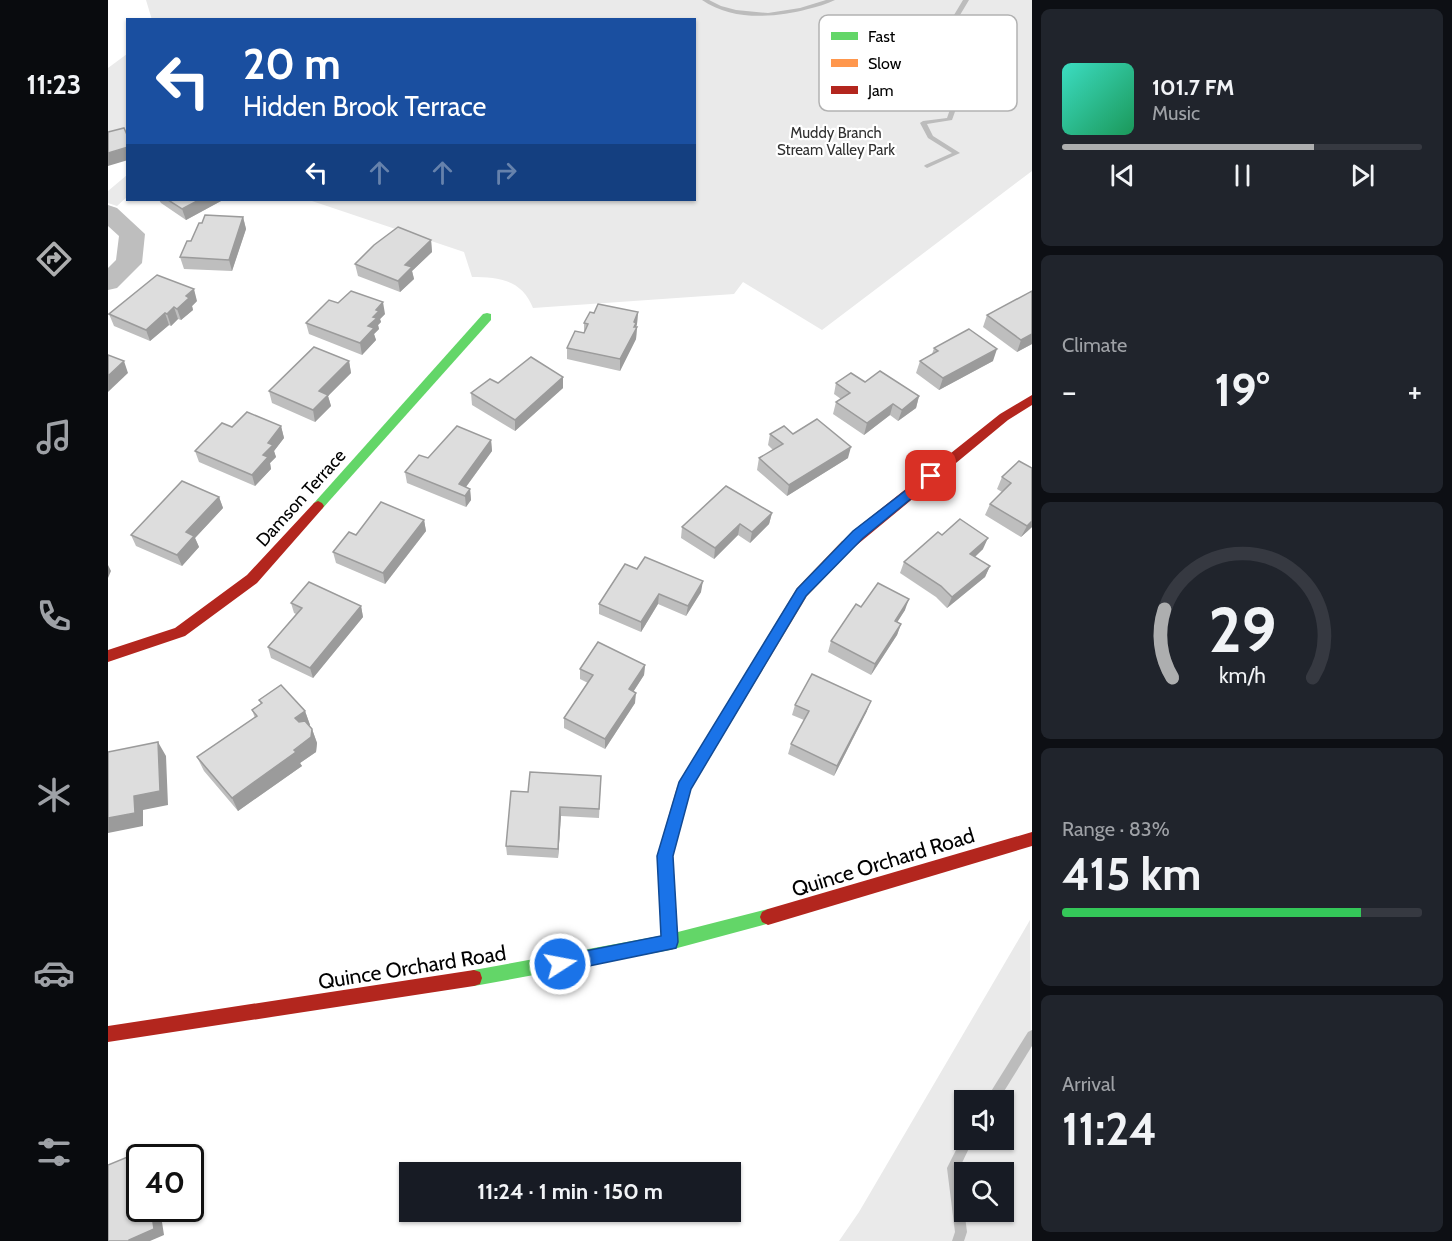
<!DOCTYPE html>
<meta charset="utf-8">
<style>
body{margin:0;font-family:Cabin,sans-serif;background:#20242c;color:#f1f3f6;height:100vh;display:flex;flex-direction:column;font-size:22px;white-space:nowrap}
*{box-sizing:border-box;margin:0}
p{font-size:20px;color:#9ea1a6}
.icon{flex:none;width:33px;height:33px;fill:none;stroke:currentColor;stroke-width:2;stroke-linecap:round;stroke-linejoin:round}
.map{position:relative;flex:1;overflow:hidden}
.drawer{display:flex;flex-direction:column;gap:9px;padding:9px;background:#0d0f14;width:420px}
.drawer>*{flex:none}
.guide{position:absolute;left:18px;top:18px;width:570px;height:183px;border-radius:0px;box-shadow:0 2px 4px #0004;background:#1a4fa0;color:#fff;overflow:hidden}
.controls{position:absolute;left:846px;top:1090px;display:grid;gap:12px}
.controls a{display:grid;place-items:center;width:60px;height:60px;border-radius:0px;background:#171b24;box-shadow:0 2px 4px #0004;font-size:30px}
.speed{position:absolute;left:18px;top:1144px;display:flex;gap:12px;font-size:30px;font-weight:700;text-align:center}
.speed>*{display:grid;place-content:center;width:78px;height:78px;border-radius:50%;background:#171b24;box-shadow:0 2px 4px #0004;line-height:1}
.speed .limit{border:3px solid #111;border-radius:9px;background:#fff;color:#111}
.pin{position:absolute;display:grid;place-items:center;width:51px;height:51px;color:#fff;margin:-26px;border-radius:12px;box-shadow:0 3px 9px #0006}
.me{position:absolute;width:66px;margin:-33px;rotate:79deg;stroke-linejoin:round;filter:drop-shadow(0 0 4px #0008)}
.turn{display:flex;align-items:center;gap:21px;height:126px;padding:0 18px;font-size:27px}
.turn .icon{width:78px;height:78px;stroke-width:2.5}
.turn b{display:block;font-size:42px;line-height:51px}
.lanes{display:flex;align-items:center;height:57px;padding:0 18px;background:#0003;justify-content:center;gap:30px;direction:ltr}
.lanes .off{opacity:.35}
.big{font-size:45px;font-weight:800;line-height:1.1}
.drawer .tile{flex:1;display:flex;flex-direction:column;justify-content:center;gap:9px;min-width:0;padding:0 21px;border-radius:9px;background:#20242c}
.drawer .dial{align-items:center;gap:0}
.dial svg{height:156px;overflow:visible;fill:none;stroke:#363941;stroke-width:7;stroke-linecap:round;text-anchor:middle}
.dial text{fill:#f1f3f6;stroke:none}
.song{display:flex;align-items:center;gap:18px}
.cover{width:72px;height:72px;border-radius:9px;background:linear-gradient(135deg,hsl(170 70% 55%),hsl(150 70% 35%))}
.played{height:6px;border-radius:3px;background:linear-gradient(90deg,#adaeaf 70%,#363941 70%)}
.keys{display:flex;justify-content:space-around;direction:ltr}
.heat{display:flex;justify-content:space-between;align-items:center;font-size:33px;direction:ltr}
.charge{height:9px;border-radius:4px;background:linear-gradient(90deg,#34c759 83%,#363941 0)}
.trip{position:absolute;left:291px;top:1162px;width:342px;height:60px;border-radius:0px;background:#171b24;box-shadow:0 2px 4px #0004;font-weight:800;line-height:60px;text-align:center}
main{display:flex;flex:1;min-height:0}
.dock{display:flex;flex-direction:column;width:108px;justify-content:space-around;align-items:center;background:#090b0e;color:#9ea1a6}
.dock .icon{width:42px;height:42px}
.dock .active{color:#adaeaf}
.dock b{font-size:27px;color:#f1f3f6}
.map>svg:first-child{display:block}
.green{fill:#eaeaea;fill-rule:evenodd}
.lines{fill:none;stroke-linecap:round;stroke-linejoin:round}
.stream{fill:#bcbcbc;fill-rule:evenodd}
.street{fill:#bebebe;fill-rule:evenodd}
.fast{fill:#63d668;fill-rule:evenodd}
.slow{fill:#ff974d;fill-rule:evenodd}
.jam{fill:#b3261e;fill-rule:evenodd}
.wall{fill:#bebebe}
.shaded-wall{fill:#9b9b9b}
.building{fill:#ddd;stroke:#9b9b9b;stroke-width:1.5}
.route{fill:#1a73e8;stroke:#114b97;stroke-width:1.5}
.labels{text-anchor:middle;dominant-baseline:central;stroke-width:4.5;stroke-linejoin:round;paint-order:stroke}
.far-park-label{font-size:15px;fill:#303030;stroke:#fff}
.street-label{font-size:18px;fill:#000;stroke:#fff}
.near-street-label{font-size:21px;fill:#000;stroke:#fff}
.key{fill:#fff;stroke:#b2b2b2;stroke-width:1.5}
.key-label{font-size:16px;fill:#000}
</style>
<main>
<nav class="dock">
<b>11:23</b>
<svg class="icon active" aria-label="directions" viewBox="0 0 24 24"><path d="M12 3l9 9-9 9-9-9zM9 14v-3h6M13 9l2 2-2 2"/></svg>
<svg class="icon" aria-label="music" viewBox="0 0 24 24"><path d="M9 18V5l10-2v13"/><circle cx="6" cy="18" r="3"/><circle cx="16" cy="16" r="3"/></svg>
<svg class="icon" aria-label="phone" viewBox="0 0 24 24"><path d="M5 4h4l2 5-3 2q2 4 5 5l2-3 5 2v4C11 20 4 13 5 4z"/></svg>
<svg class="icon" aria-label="climate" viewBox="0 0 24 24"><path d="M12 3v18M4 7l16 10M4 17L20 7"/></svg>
<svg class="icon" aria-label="car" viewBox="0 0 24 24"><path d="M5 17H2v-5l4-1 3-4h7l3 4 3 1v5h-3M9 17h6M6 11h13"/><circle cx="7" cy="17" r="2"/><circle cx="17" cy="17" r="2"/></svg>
<svg class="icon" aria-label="filters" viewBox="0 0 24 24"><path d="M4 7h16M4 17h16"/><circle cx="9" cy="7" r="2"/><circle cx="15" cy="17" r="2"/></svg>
</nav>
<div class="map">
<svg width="924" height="1241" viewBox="0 0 924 1241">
<rect width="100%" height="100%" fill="#fff"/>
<g class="green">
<path d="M38,0H924V171L714,330L635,282L626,294L425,308C414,280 392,277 364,277L356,252L201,200H586V20H44Z"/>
<path d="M19,54V138L0,131V68Z"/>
<path d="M19,175V197L9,206L0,203V191Z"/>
<path d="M922,920L924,1241H731L751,1212ZM856,1101H896V1140H856ZM856,1173H896V1212H856Z"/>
</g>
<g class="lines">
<g class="stream">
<path d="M594,0H601L613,6L628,10L660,13L692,8L718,0H727C719,4 709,7 700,9C666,18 624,21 594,0Z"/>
<path d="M855,0H861L846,25L860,36L849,52L821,55L818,69L840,77L853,95L844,120L819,124L825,136L852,153L819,168L816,166L817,165L844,153L820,138L812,123L815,121L839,118L847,95L836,79L813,71L815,54L818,52L845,49L854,36L840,25Z"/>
<path d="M924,1030V1046L890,1101H877L920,1032Z"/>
<path d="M856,1135V1140H865L851,1169L859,1232L856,1241H844L847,1232L839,1168L855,1136Z"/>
</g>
<path class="street" d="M0,205L9,208L37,234L34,263L9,288L0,290V268L8,260L11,236L0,226Z"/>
<g class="fast">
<path d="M379,313L383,314V320L214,509H206L204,506L206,503L375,314Z"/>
<path d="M660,909L666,912L668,917L666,922L562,950L366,986L360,984L358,978L360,972L366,970L562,934Z"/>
</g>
<path class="slow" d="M739,540L744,541L745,545L744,549L699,596L583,789L565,856L570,942L568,948L562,950L556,948L554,942L549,856L569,787L689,588L734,541Z"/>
<g class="jam">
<path d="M924,395V405L900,420L744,549H734L733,545L745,531L892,414Z"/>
<path d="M210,501L214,503L216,506L214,509L149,583L77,636L0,662V650L67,628L139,575L206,503Z"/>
<path d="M924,832V846L660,925L654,922L652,917L654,912L660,909Z"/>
<path d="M366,970L372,972L374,978L372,984L366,986L0,1042V1026Z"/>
</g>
</g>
<g class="wall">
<path d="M51,200H113V201L78,220L53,203Z"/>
<path d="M135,217L138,229L124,271L76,269L72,257L94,223Z"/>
<path d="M323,240L324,252L304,271L306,279L292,292L250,276L247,264Z"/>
<path d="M924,291V344L909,352L875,327L879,315Z"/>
<path d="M89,301L84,306L85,310L73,320L70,319L63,326L61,325L42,341L6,326L1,314Z"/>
<path d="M230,303L277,314L272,319L273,322L270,325L271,329L266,334L268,340L254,355L201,334L198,323Z"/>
<path d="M530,312L529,324L528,327H529L528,339L512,371L459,359V348L476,333V323L486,313Z"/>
<path d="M826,348L885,361L831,390L808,373L812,361L824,354Z"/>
<path d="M241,361L243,373L220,396L223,406L207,422L164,403L161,391Z"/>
<path d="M455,377V388L407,431L364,405L363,393L390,383Z"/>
<path d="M757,382L811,396L808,408L790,421L782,415L756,435L725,414L728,402L733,399L726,394L728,383Z"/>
<path d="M173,426L176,438L166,451L168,457L162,463L163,469L147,486L91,462L87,451L124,427Z"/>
<path d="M662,434H685L740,458L679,496L649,470L651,458L665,450L660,445Z"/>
<path d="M383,440L384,451L358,487L362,489L363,500L358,507L299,483L297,472L320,458Z"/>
<path d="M911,461L924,527L913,537L877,515L882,504L894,492L889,489L894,477Z"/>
<path d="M111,497L115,508L87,538L91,547L74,566L28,546L23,535Z"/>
<path d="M664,513L661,524L642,543L630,535L606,559L573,538L574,527Z"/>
<path d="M316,520L318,531L277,584L228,563L225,552L248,535Z"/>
<path d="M834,535L875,549L867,557L882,566L877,577L839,608L828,597L792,573L796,562Z"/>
<path d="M517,564L593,592L578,616L550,604L533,632L491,614V604Z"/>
<path d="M183,603L253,606L255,617L205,678L163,658L160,647L188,614L186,613Z"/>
<path d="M753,607L797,610L789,622L793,624L789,635L763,675L720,652L723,641Z"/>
<path d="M537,665L536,675L525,692L527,703L497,749L456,728V718L480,683L472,679V669Z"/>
<path d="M151,700L197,711L202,725L201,726L204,729L209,743L208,752L192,763L194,766L130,811L96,771L89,757L147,718L144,710L153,704Z"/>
<path d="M687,705L759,711L726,776L680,754L683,744L696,720L684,715Z"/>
<path d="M493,776L491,818L453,816L450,858L399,855L398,846L420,792Z"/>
</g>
<g class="shaded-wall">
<path d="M20,147V160L0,166V153Z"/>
<path d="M91,200H113V201L78,220L74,209Z"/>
<path d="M135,217L138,229L124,271L121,260Z"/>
<path d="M323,240L324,252L304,271L306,279L292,292L290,281L297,265Z"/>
<path d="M86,289L89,301L84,306L85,310L73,320L69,309L78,296Z"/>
<path d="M275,302L277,314L272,319L273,322L270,325L271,329L266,334L268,340L254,355L252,343L268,310Z"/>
<path d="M66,307L70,319L63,326L59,314Z"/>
<path d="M530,312L529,324L528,327H529L528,339L512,371V359Z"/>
<path d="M57,313L61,325L42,341L38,330Z"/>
<path d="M924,334V344L909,352L913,340Z"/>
<path d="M889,349L885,361L831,390L835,378Z"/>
<path d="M16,361L20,373L0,392V376Z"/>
<path d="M241,361L243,373L220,396L223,406L207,422L205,410L211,391Z"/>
<path d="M455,377V388L407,431V420Z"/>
<path d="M811,396L808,408L790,421L794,410Z"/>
<path d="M785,404L782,415L756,435L759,423Z"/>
<path d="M173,426L176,438L166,451L168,457L162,463L163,469L147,486L144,475L155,455L160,443Z"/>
<path d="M383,440L384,451L352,495L351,484Z"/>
<path d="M743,447L740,458L679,496L681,485Z"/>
<path d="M362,489L363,500L358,507L357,496Z"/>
<path d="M111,497L115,508L87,538L91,547L74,566L69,555L78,532Z"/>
<path d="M664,513L661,524L642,543L644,532Z"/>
<path d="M316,520L318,531L277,584L275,573Z"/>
<path d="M924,521V527L913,537L919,526Z"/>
<path d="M632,524L630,535L606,559L607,548Z"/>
<path d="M880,538L875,549L858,565L862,554Z"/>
<path d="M0,565L3,571L0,578Z"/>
<path d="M882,566L877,577L839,608L844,597Z"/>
<path d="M595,581L593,592L578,616L580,606Z"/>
<path d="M551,594L550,604L533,632V622Z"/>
<path d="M801,599L797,610L783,632L787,621Z"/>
<path d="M253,606L255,617L205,678L202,668Z"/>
<path d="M793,624L789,635L763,675L767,664Z"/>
<path d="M537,665L536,675L520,700L521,689Z"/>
<path d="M528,693L527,703L497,749V739Z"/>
<path d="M763,701L759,711L726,776L729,766Z"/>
<path d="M197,711L202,725L192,732L187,718Z"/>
<path d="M204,729L209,743L208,752L192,763L194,766L130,811L124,798L186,750Z"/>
<path d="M50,742L58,756L60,805L35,810V826L0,833V818L26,796Z"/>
<path d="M452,807L453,816L450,858V849Z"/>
<path d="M34,1151L43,1158H35Z"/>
<path d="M43,1209H52L56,1235L42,1241H21V1240Z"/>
</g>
<g class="building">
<path d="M16,128L20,137V147L0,153V132Z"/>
<path d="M60,200H91L74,209Z"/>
<path d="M97,215L135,217L121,260L72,257L79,241H83L91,223H94Z"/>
<path d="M290,227L323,240L297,265L304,267L290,281L247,264L266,245Z"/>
<path d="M49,275L86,289L78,296L81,298L69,309L66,307L59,314L57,313L38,330L1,314Z"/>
<path d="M243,291L275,302L268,310L271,311L265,317L269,318L260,326L266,328L252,343L198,323L221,300L230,303Z"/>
<path d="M924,291V334L913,340L879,315Z"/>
<path d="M490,304L530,312L526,322L528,323L526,327H529L512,359L459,348L467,331L476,333L480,324L476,323L482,312L486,313Z"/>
<path d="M861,329L889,349L835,378L812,361L830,351L826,348Z"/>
<path d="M206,347L241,361L211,391L220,395L205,410L161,391Z"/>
<path d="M0,355L16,361L0,376Z"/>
<path d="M423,357L455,377L407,420L363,393L382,379L390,383Z"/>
<path d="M772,371L811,396L794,410L785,404L759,423L728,402L742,393L728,383L743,373L757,382Z"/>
<path d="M139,412L173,426L160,443L165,445L155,455L160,457L144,475L87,451L114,423L124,427Z"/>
<path d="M709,419L743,447L681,485L651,458L675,444L662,434L676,426L685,434Z"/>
<path d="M349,426L383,440L351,484L362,489L357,496L297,472L311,455L320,458Z"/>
<path d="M911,461L924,468V521L919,526L882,504L903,483L894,477Z"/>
<path d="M74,481L111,497L78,532L86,536L69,555L23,535Z"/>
<path d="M618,486L664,513L644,532L632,524L607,548L574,527Z"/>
<path d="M273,502L316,520L275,573L225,552L241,532L248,535Z"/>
<path d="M852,519L880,538L862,554L882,566L844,597L833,586L796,562L830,532L834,535Z"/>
<path d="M537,557L595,581L580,606L551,594L533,622L491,604L517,564L529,569Z"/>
<path d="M201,582L253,606L202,668L160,647L194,608L183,603Z"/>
<path d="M770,583L801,599L787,621L793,624L767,664L723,641L748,604L753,607Z"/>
<path d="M490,642L537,665L521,689L528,693L497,739L456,718L485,675L472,669Z"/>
<path d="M704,674L763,701L729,766L683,744L701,711L687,705Z"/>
<path d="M173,685L197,711L187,718L191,722L197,721L204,729L203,737L186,750L188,752L124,798L89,757L149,716L144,710L154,703L151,700Z"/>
<path d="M50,742L52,791L26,796L27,813L0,818V752Z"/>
<path d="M422,772L493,776L491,809L452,807L450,849L398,846L403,791L420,792Z"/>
<path d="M34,1151L35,1158H32V1209H43L46,1229L21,1240V1241H0V1165Z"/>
</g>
<path class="route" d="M823,471L827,472L829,476L827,479L755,538L698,596L583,789L565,856L570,942L568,948L452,972L446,970L444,964L446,958L452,956L553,936L549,856L571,782L689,589L745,531Z"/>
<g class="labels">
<g class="far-park-label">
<text x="728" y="133">Muddy Branch<tspan x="728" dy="17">Stream Valley Park</tspan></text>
</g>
<g class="street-label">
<text transform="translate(193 498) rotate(-48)">Damson Terrace</text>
</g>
<g class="near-street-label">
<text transform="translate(775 862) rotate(-17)">Quince Orchard Road</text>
<text transform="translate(304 967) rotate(-9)">Quince Orchard Road</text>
</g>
</g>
<rect x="711" y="15" width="198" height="96" rx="9" class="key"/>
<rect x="723" y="32" width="27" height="8" fill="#63d668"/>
<rect x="723" y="59" width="27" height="8" fill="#ff974d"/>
<rect x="723" y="86" width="27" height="8" fill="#b3261e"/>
<g class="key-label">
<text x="760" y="42">Fast</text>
<text x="760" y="69">Slow</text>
<text x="760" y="96">Jam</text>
</g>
</svg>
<div class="controls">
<a><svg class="icon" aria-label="sound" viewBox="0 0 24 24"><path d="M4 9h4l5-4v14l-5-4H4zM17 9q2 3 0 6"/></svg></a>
<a><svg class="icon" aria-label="search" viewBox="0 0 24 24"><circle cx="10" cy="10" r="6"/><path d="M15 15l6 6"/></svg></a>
</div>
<div class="speed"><div class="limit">40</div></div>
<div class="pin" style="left:823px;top:476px;background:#d93025"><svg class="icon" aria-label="arrive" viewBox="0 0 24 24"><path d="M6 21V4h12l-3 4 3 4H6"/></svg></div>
<svg class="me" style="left:452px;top:964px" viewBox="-20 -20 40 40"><circle r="17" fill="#1a73e8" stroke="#fff" stroke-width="3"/><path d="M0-11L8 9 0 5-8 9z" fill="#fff"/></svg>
<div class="trip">11:24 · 1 min · 150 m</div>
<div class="guide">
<div class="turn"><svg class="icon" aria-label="left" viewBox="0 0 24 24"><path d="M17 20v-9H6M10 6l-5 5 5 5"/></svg><div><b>20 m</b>Hidden Brook Terrace</div></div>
<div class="lanes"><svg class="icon" aria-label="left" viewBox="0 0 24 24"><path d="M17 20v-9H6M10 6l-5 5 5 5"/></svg><svg class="icon off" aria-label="ahead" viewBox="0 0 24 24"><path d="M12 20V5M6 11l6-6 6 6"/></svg><svg class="icon off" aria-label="ahead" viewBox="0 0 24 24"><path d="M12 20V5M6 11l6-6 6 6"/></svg><svg class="icon off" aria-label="right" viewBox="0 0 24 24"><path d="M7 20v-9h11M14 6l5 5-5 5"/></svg></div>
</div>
</div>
<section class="drawer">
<div class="tile">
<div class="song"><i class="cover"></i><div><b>101.7 FM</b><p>Music</p></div></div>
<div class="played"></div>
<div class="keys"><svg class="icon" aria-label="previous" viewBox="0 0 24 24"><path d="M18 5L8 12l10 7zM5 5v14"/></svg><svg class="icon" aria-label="pause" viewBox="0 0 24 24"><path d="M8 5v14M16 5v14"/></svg><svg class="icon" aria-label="next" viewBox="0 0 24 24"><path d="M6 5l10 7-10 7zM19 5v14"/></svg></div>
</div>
<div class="tile"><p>Climate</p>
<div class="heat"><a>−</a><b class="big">19°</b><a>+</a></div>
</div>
<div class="tile dial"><svg viewBox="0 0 100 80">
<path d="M14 69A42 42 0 1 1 86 69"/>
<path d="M14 69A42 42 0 0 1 10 34" stroke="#adaeaf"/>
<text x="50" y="56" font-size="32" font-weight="700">29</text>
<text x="50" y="72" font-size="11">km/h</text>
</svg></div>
<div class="tile"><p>Range · 83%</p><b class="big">415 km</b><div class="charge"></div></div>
<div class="tile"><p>Arrival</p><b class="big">11:24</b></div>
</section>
</main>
